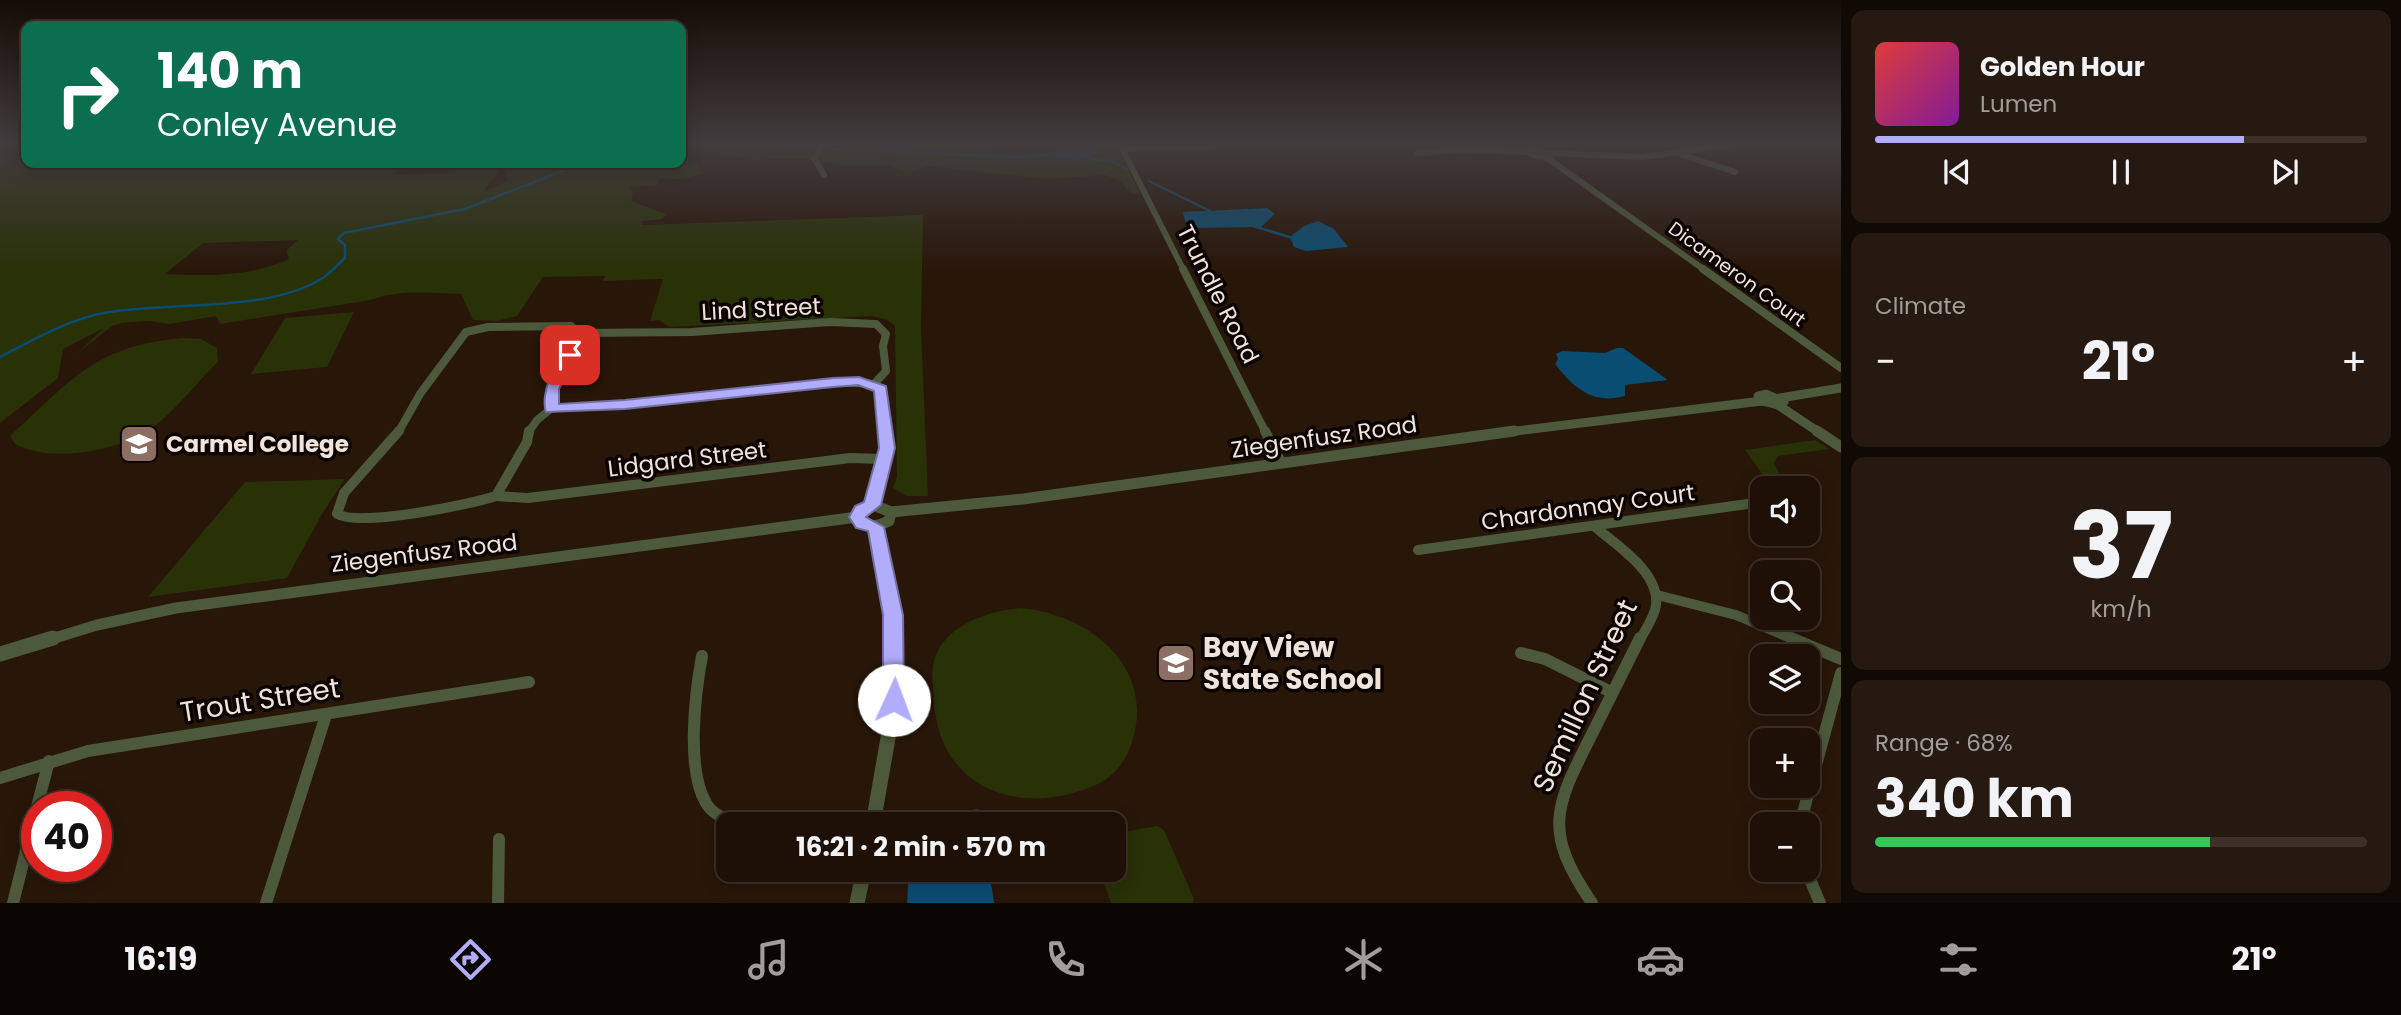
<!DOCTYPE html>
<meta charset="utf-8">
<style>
body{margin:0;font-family:Poppins,sans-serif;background:#261911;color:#f1f3f6;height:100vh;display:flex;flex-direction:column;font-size:26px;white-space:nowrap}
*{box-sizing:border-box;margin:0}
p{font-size:23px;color:#a19d9b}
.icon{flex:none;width:38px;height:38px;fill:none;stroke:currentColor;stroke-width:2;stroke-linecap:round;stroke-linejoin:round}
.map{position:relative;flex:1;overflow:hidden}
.details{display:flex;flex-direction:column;gap:10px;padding:10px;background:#100904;width:560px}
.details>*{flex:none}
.top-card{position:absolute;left:21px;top:21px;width:665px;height:147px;border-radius:14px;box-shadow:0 4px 18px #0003,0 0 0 2px #3c3028;background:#0b6e4f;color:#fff;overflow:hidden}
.buttons{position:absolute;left:1750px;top:476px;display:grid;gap:14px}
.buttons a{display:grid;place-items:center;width:70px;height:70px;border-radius:14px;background:#1e1007;box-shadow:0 4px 18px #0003,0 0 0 2px #3c3028;font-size:35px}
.speed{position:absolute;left:21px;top:791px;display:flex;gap:14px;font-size:35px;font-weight:700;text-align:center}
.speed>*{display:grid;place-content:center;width:91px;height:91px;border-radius:50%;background:#1e1007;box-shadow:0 4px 18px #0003,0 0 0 2px #3c3028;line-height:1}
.speed .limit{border:10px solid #d22;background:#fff;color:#111}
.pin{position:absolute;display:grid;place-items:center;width:60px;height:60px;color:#fff;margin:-30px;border-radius:14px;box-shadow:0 4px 10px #0006}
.me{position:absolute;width:77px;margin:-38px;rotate:2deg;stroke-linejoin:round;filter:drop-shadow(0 0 5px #0008)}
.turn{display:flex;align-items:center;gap:24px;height:147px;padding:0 21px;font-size:32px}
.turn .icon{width:91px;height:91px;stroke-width:2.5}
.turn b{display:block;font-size:49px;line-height:60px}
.big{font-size:52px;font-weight:700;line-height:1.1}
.details .card{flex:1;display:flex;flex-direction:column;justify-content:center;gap:10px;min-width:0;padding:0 24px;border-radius:14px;background:#261911}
.details .dial{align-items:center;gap:0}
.dial b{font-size:91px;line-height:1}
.song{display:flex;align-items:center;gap:21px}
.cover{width:84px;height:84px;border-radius:10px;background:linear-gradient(135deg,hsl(0 70% 55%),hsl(290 70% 35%))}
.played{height:7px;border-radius:4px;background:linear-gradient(90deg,#b1adfa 75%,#3c3028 75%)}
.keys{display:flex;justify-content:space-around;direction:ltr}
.heat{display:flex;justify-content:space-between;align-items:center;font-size:38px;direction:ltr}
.charge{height:10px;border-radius:5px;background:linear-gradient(90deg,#34c759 68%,#3c3028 0)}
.trip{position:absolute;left:716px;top:812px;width:410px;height:70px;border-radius:14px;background:#1e1007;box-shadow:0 4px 18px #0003,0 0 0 2px #3c3028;font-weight:700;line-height:70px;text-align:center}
.tabs{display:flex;height:112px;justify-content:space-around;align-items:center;background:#0c0603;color:#a19d9b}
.tabs .icon{width:49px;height:49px}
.tabs .current{color:#b1adfa}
.tabs b{font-size:32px;color:#f1f3f6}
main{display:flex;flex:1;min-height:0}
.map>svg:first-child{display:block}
.green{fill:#293107;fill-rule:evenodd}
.water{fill:#0a4d73}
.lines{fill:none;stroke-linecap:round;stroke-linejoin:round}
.stream{stroke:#0a4d73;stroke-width:2.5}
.minor-far3{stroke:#4c593b;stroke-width:6}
.minor-far2{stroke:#4c593b;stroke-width:8}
.minor-far1{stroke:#4c593b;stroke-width:10}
.minor{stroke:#4c593b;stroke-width:12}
.tertiary-far2{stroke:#4c593b;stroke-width:9}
.tertiary-far1{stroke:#4c593b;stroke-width:11}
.tertiary{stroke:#4c593b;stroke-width:15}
.route{fill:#b1adfa;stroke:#7370a2;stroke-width:2}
.labels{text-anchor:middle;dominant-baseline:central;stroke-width:7;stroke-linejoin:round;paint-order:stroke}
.far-street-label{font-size:19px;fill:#f0e3da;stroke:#0b0402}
.street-label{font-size:23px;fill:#f0e3da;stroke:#0b0402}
.poi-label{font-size:23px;font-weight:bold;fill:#f0e3da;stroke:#0b0402;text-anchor:start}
.near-poi-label{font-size:28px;font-weight:bold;fill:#f0e3da;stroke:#0b0402;text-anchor:start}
.near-street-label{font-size:28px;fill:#f0e3da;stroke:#0b0402}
</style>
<main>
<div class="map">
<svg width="1841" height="903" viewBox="0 0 1841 903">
<rect width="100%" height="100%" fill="#281609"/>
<g class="green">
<path d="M0,144H26V163H404L393,175L447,173L457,163H506L483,192L508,181L505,173L515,163H533L543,170L546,163H681L698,165L701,174L682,179H660L657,185L629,187L633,193L631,201L666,214L662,219L642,221V225L923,215L921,328L928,496H906L893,488L897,477L895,326L887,320L872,316L670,327L659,320L650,321L663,279L603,281L605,276L543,277L517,316L497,321L473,320L461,294C430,293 400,289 371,300L220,324L216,316L169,324L150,321L121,323L112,326L75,355L104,328L63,349L58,378L0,423ZM298,240L286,251L289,259C249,277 209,276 165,274L203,243Z"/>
<path d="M681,144H867L894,146L898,144H988C998,149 1095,144 1116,144L1141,195L1131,193L1119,180L1105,175L1049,179L928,166L908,172L887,165H839L803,158L752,160L716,152L681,154Z"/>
<path d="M354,312L327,367L251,374L285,318Z"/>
<path d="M184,338L201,339L217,348L218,362C196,383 174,413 149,430C114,452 52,463 15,444L10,436C72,380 95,345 184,338Z"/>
<path d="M1815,440L1829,449L1778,456L1774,463L1787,488L1771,486L1745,450Z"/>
<path d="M345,479L322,514L287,578L148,597L245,482Z"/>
<path d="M1020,608C1091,614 1158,669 1131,745C1125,762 1114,776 1098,784C1023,818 940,792 934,702C933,687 930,669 936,655C949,623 990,611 1020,608Z"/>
<path d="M1157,826L1164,830L1194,899L1193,903H1111L1099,870H1113V834Z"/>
</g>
<g class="water">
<path d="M1073,144H1088L1097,150L1096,154L1078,160L1052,157V153Z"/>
<path d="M1267,208L1275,214L1261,227L1196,228L1185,221L1183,212Z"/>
<path d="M1318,221L1334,229L1348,247L1306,251L1294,247L1290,237L1304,226Z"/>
<path d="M1617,348H1623L1668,380L1625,385V396C1593,405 1574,388 1555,364L1558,359L1556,354L1562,351L1605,353Z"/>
<path d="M978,809L981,824H915L916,819Z"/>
<path d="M909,870H989L994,903H907Z"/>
</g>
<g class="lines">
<g class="stream">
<path d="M769,144L813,148"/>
<path d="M826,149L1018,157L1055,154"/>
<path d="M1087,158L1114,162L1128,170"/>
<path d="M1149,181L1210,211"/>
<path d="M1253,226L1293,238"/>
<path d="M0,357C33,340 67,320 104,313C167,301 266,313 321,279C330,274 337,265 345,258V245L338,239L344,233L465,209L583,163"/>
</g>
<g class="minor-far3">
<path d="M823,144L814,158L824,175"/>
<path d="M1120,144L1184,271"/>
<path d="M1124,149L1207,148L1218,144"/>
<path d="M1531,149L1550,155L1539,157L1526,152Z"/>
<path d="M1417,153L1462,150L1526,152"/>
<path d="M1549,153L1643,157L1736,144"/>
<path d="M1683,155L1735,172"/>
<path d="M1546,157L1706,271"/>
</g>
<g class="minor-far2">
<path d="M1183,269L1266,433"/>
<path d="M1703,269L1841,368"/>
<path d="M579,333L692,332L830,322L876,324L886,334L883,346L886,371L874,384"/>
<path d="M552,408L625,405L833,382L874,384L883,394L886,433"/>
<path d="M398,433L420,394L466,332L488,327L571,326L579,333L556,381L552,408L537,420L528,433"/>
</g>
<g class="minor-far1">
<path d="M399,431L344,493L337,514C360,527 469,505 496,496L527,442L529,431"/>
<path d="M1265,431L1281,462"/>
<path d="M496,496L528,498L850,458L883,459"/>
<path d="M872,505L887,448L886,431"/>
<path d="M1594,526C1616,545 1660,572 1656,605C1655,616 1645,630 1640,640"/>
<path d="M1418,550L1762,502"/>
<path d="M1657,595L1736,615L1795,640"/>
</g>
<g class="minor">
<path d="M1791,638L1841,659"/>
<path d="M1521,653L1545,659L1611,692"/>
<path d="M702,656C695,694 686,769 706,803C712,814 726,820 737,824"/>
<path d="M0,778L88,751L529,682"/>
<path d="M37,807L49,761"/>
<path d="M1800,824L1841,673"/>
<path d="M1806,870L1820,903"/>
<path d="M13,903L37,807"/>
<path d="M266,903L326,715"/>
<path d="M498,903L499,839"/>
<path d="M1592,903C1542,830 1555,807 1592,734C1608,702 1624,670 1640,638"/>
</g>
<g class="tertiary-far2">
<path d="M1766,394L1784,402L1778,405L1762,401L1758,396Z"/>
<path d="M1780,398L1841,388"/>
<path d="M1778,405L1820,433"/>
<path d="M1500,433L1762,401"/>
</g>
<g class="tertiary-far1">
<path d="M1817,431L1841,447"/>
<path d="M891,512L1023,499L1514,431"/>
<path d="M857,517C867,529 876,527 889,521L891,512"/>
<path d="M857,517L861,510L873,505L891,512"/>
<path d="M876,527L890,594L895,640"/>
<path d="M48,640L97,625L176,608L857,517"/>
</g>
<g class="tertiary">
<path d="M0,654L53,638"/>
<path d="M873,824L891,721L894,638"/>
<path d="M857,903L864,870"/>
</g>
</g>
<linearGradient id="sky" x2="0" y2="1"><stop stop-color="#160c05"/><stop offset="0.53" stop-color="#423c3e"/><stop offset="1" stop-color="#423c3e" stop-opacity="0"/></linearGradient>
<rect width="1841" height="270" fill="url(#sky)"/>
<path class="route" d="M570,350L577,355L559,389V404L625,400L833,378L859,377L886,386L895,448L881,505L866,517L884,527L903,615L904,700L901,706L894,708L886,706L883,700V615L869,536L868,531L856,528L849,517L855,506L864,502L879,448L874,391L858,385L833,387L625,409L546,412C540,396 554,356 570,350Z"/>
<defs>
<g id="school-square" transform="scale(2.0125)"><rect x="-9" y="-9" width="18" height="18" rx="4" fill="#8d6e63" stroke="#0b0402"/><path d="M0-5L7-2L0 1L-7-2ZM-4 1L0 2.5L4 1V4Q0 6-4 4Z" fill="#fff"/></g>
</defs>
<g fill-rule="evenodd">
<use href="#school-square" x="139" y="444"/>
<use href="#school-square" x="1176" y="663"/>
</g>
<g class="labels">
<g class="far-street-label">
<text transform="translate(1737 274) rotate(36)">Dicameron Court</text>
</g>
<g class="street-label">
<text transform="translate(1218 294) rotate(63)">Trundle Road</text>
<text transform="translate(761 309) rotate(-3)">Lind Street</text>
<text transform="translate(1324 437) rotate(-8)">Ziegenfusz Road</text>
<text transform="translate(687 459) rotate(-7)">Lidgard Street</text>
<text transform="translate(1588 507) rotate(-8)">Chardonnay Court</text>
<text transform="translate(424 553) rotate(-7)">Ziegenfusz Road</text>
</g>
<g class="poi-label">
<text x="166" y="444">Carmel College</text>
</g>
<g class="near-poi-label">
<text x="1203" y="647">Bay View<tspan x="1203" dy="32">State School</tspan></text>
</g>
<g class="near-street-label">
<text transform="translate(1585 696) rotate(-65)">Semillon Street</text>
<text transform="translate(260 700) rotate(-9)">Trout Street</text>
</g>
</g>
</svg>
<div class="buttons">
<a><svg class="icon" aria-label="sound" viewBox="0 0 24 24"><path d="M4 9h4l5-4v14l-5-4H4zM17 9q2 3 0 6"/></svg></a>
<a><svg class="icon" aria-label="search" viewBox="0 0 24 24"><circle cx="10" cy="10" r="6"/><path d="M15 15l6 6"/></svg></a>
<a><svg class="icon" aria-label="layers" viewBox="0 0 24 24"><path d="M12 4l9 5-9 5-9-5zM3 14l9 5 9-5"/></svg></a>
<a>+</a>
<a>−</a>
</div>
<div class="speed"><div class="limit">40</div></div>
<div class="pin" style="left:570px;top:355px;background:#d93025"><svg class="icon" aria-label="arrive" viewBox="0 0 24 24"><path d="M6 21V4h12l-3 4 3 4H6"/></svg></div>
<svg class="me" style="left:894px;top:700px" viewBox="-20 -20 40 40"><circle r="19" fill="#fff"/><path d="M0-13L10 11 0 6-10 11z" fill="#b1adfa"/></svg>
<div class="trip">16:21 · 2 min · 570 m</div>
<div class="top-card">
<div class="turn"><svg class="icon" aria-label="right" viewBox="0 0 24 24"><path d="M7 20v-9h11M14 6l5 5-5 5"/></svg><div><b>140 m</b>Conley Avenue</div></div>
</div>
</div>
<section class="details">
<div class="card">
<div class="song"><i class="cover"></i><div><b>Golden Hour</b><p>Lumen</p></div></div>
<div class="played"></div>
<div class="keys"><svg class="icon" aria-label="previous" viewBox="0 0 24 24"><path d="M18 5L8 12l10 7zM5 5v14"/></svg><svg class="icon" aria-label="pause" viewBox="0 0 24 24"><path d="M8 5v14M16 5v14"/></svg><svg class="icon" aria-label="next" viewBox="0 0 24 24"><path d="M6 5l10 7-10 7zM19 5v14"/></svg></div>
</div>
<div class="card"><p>Climate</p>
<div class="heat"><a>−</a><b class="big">21°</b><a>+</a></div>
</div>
<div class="card dial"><b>37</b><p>km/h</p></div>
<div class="card"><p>Range · 68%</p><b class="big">340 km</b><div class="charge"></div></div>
</section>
</main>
<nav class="tabs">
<b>16:19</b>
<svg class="icon current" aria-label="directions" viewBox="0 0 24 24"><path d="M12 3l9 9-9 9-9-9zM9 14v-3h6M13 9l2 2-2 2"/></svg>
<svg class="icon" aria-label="music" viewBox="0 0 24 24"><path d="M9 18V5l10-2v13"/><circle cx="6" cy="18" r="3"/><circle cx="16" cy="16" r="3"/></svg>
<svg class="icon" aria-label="phone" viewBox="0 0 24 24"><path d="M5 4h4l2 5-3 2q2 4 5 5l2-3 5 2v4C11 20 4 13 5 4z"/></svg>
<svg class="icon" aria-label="climate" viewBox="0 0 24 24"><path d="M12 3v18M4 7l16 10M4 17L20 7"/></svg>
<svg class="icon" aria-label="car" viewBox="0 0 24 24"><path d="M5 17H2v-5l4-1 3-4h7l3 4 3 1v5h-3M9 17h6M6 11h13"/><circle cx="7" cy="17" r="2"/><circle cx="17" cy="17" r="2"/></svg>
<svg class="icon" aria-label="filters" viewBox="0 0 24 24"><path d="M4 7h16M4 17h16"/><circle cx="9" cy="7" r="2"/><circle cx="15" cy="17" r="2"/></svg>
<b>21°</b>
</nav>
